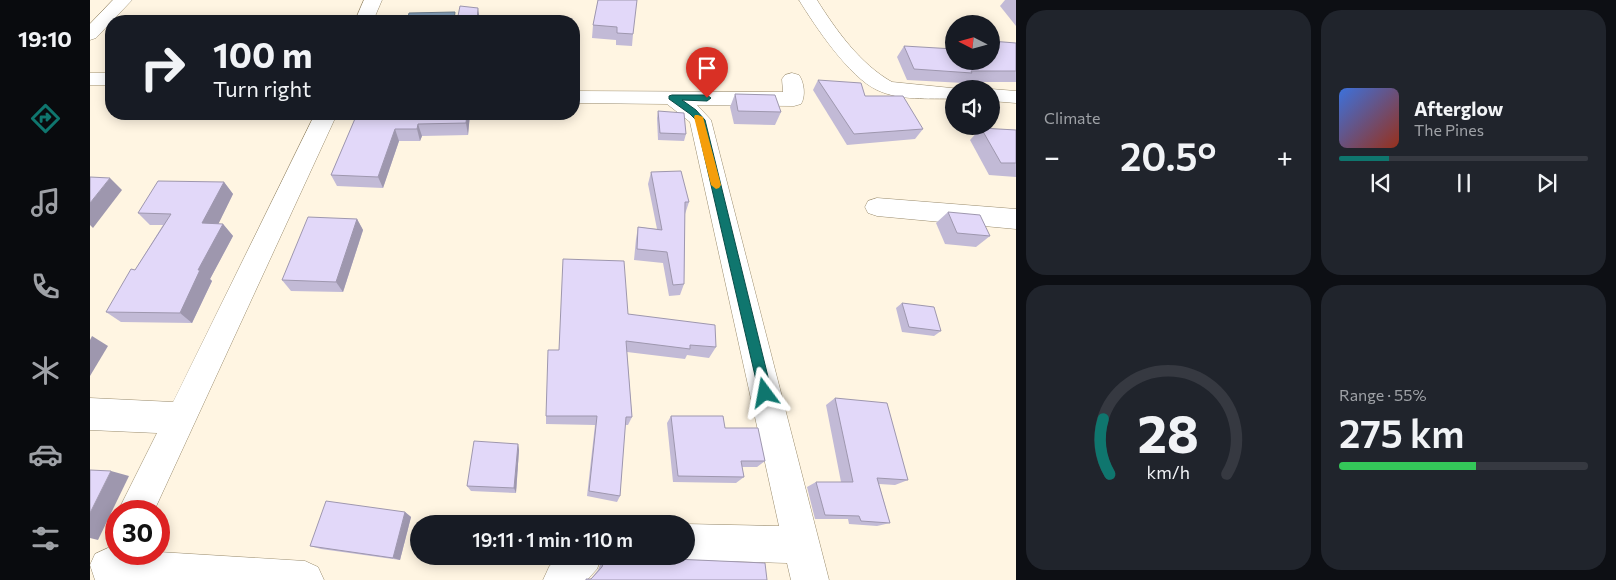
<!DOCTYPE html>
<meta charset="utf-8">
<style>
body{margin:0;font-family:Commissioner,sans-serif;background:#20242c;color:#f1f3f6;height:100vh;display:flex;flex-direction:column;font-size:19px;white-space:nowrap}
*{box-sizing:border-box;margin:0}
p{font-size:16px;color:#9ea1a6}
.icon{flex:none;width:28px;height:28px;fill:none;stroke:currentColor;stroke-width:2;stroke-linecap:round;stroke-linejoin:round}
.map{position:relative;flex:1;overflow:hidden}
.drawer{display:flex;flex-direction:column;gap:10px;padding:10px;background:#0d0f14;width:600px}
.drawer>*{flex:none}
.banner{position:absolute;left:15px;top:15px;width:475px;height:105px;border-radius:20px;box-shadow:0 2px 12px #0003;background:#171b24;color:#f1f3f6;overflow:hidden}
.needle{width:32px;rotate:276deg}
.tools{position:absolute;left:855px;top:15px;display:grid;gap:10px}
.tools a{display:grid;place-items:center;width:55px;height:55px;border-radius:50%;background:#171b24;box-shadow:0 2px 12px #0003;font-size:25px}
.speed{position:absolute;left:15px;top:500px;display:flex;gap:10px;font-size:25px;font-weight:700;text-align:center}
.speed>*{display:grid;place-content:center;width:65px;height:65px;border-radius:50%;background:#171b24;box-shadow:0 2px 12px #0003;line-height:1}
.speed .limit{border:8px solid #d22;background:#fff;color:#111}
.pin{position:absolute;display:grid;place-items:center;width:42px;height:42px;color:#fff;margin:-51px -21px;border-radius:50% 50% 50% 0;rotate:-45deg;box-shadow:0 0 5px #0007}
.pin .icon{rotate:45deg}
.me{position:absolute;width:55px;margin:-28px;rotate:347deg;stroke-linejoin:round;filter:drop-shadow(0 0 4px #0008)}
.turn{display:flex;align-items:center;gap:18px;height:105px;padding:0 25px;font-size:22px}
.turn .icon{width:65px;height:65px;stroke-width:2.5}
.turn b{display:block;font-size:35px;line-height:42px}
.big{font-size:38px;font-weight:600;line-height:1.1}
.drawer .widget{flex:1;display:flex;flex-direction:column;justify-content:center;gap:8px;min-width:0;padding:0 18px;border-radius:20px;background:#20242c}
.drawer .dial{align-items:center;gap:0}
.dial svg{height:130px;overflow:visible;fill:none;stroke:#363941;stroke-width:7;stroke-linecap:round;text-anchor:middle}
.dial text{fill:#f1f3f6;stroke:none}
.song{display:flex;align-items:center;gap:15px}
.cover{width:60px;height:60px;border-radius:8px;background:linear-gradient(135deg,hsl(220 70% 55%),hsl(10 70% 35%))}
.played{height:5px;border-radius:2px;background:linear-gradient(90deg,#0f766e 20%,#363941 20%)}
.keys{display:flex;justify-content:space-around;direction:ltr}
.heat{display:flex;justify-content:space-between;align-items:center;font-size:28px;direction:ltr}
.charge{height:8px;border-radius:4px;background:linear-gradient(90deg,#34c759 55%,#363941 0)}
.drawer .tiles{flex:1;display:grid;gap:10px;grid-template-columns:repeat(2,1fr)}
.trip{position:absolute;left:320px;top:515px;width:285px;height:50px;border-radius:25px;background:#171b24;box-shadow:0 2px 12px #0003;font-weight:600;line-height:50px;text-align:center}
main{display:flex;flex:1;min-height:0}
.tab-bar{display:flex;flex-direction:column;width:90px;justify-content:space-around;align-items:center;background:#090b0e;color:#9ea1a6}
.tab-bar .icon{width:35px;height:35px}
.tab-bar .selected{color:#0f766e}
.tab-bar b{font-size:22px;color:#f1f3f6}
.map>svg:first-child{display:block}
.water{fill:#839db8;stroke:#6b7c8b}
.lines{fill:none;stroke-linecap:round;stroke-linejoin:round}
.minor-casing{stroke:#9a8c6e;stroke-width:1}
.minor{fill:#fff;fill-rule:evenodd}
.wall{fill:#c2bad6}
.shaded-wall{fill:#9e97ae}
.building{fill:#e2d8f9;stroke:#9e97ae}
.route{fill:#0f766e;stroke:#0a4d48}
.slow{fill:#f59e0b}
</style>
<main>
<nav class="tab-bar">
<b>19:10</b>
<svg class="icon selected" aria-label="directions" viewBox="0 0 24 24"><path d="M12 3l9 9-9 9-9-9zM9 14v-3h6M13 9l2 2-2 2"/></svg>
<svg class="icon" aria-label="music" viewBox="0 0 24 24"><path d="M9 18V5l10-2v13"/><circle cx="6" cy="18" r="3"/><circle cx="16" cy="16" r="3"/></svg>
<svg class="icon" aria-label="phone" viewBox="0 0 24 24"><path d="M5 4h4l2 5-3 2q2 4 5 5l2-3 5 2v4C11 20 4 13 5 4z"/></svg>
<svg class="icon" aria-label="climate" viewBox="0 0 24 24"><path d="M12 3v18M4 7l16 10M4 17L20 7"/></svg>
<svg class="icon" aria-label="car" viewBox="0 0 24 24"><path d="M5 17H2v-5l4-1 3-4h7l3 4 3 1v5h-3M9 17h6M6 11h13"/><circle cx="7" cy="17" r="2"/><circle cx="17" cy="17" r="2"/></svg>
<svg class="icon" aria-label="filters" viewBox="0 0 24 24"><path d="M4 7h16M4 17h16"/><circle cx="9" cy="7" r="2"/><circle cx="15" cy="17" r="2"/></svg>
</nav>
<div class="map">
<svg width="926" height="580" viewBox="0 0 926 580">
<rect width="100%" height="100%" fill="#fff5e2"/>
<path class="water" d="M365,12L364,21H317L319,13Z"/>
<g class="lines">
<g class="minor-casing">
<g id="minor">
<path d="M23,0H42L6,38L0,40V24Z"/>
<path d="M274,0H292L283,21H265Z"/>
<path d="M709,0H727C746,30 770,64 802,82L871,89H864V99C839,98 810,101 787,90C759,77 725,26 709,0Z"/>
<rect x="0" y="73" width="21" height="12"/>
<path d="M702,73L709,75C714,82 716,96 711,104L704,106L607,105L621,120L739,580H701L697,563L596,560L586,556H596V524L689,526L600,122L577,104L484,103V91L693,92L692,79L695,75Z"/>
<path d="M900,89H901L926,91V103L901,101Z"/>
<path d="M225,114H247L64,511H28L67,433L0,430V398L83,402Z"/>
<path d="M787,198L926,209V229L787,216L778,213L775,207L778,201Z"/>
<path d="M18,548L26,549V554H69V552L215,561L228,567L234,580H5L0,565L5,554Z"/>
<path d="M468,556H512L507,569L497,580H453L459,567Z"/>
</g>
</g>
<use href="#minor" class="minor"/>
</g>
<g class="wall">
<path d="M508,0L543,34L542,46L526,45V40L502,38L503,25Z"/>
<path d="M915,0H926V26L910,6Z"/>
<path d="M926,43V82H875L874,83L817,80L807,57L814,46L864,61Z"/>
<path d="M728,80L775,96L833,129L825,139L757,145L723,90Z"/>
<path d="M645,94L691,112L685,125L644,124L640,107Z"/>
<path d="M568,111L596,134L594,141L568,140L567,118Z"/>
<path d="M267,114H380L378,135L332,136L330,141H309L293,188L247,186L241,175Z"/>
<path d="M891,128L926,130V177L899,175L880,140Z"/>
<path d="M561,172L599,202L595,214L594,284L590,295L579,296L573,263L544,260L546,239L548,227L567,229L558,184Z"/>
<path d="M134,182L143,194L128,224H133L143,236L120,279L122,281L102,323L31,322L16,312L45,270L73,225H60L48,213Z"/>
<path d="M858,212L900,236L886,247L855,244L846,223Z"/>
<path d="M267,219L273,230L253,292L201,291L192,280Z"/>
<path d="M812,303L851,331L844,336L812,332L806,308Z"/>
<path d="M538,314L626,347L619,358L597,355L595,359L537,352L542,417L538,425H535L530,496L527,502L497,496L505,425L456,424V416L469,350Z"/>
<path d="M745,398L818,480L805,485L789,484L800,523L787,526L759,524L758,519H725L717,487L726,482H751L736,405Z"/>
<path d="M581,416L635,428L675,461L667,467H652L654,477L646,483L583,482L577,423Z"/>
<path d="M428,444L429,450L426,493L381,491L377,486Z"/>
<path d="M315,512L321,517L310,560L231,549L220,546Z"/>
<path d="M516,556L677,580H495L501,579L508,570L512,560Z"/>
</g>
<g class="shaded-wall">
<path d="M388,8L390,21H387Z"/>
<path d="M377,114H380L378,135L376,123Z"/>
<path d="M328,124L332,136L330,141L327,129Z"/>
<path d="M305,129L309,141L293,188L288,177Z"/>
<path d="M20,178L32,190L3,228L0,225V203Z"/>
<path d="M134,182L143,194L123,235L112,223Z"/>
<path d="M267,219L273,230L253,292L246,282Z"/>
<path d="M133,224L143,236L120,279L122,281L102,323L90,313L108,270Z"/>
<path d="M2,336L18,346L0,376V340Z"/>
<path d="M428,444L429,450L426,493L424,488Z"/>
<path d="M21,471L39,476L8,540L0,538V513Z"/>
<path d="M315,512L321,517L310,560L303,558Z"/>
</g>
<g class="building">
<path d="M508,0H547L543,34L527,33V27L503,25Z"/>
<path d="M370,6L388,8L387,21H367Z"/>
<rect x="412" y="19" width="70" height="2"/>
<path d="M901,41L926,43V71H881L882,73L824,69L814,46L864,49V61H901Z"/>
<path d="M728,80L771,83L775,96H813L833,129L764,134Z"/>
<path d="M645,94L685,95L691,112L648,111Z"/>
<path d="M568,111L594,113L596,134L570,133Z"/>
<path d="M267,114H377L376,123L328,124L327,129H305L288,177L241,175Z"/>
<path d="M891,128L926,130V163H911Z"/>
<path d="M591,171L599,202H595L594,284L583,285L577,252L547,249L548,227L572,230L561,172Z"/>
<path d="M0,177L20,178L0,203Z"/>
<path d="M68,181L134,182L112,223L133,224L108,270H110L90,313L16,312L41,269L45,270L81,214L48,213Z"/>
<path d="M858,212L890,215L900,236L867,233Z"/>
<path d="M218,217L267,219L246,282L192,280Z"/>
<path d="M473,259L534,261L538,314L625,325L626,347L600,345V349L536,341L542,417H536L530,496L499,491L507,416H456L458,350H469Z"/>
<path d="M812,303L844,307L851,331L819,327Z"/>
<path d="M745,398L797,403L818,480L787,478L800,523L771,521L769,516L735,515L726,482H763Z"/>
<path d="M581,416H633L635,428H668L675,461H651L654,477L588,476Z"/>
<path d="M384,441L428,444L424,488L377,486Z"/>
<path d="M0,470L21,471L0,513Z"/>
<path d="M236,501L315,512L303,558L220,546Z"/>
<path d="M516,556L675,563L677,580H496V579H501L512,567Z"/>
</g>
<path class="route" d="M582,95H617L621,98L617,101L592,100L606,110L615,120L682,393L680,397L675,399L671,397L669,393L606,120L600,114L579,99V96Z"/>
<path class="slow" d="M605,115H608L613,117L631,185L629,188L626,189L621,185L604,117Z"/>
</svg>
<div class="tools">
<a><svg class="needle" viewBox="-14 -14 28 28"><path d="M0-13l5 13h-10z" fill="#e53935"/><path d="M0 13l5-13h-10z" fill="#9ea1a6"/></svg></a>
<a><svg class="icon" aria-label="sound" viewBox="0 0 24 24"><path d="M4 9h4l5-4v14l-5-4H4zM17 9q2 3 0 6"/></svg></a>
</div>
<div class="speed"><div class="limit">30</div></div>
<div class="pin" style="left:617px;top:98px;background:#d93025"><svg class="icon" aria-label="arrive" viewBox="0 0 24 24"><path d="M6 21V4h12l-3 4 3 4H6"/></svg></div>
<svg class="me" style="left:675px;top:393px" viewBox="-20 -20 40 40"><path d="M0-17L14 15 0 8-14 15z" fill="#0f766e" stroke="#fff" stroke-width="4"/></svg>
<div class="trip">19:11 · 1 min · 110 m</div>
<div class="banner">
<div class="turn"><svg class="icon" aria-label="right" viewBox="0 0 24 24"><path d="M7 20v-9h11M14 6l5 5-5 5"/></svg><div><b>100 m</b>Turn right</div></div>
</div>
</div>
<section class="drawer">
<div class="tiles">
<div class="widget"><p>Climate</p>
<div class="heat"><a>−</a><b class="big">20.5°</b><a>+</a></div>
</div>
<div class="widget">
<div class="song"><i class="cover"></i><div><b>Afterglow</b><p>The Pines</p></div></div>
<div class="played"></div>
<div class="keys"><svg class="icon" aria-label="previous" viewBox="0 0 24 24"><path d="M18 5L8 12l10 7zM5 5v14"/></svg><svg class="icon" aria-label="pause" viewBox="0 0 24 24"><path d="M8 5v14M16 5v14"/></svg><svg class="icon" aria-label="next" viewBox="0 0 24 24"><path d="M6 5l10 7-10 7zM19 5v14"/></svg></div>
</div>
<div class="widget dial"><svg viewBox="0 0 100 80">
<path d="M14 69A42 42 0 1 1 86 69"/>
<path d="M14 69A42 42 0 0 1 10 35" stroke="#0f766e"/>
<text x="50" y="56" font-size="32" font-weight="700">28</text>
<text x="50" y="72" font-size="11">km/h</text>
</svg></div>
<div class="widget"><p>Range · 55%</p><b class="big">275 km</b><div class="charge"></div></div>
</div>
</section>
</main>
